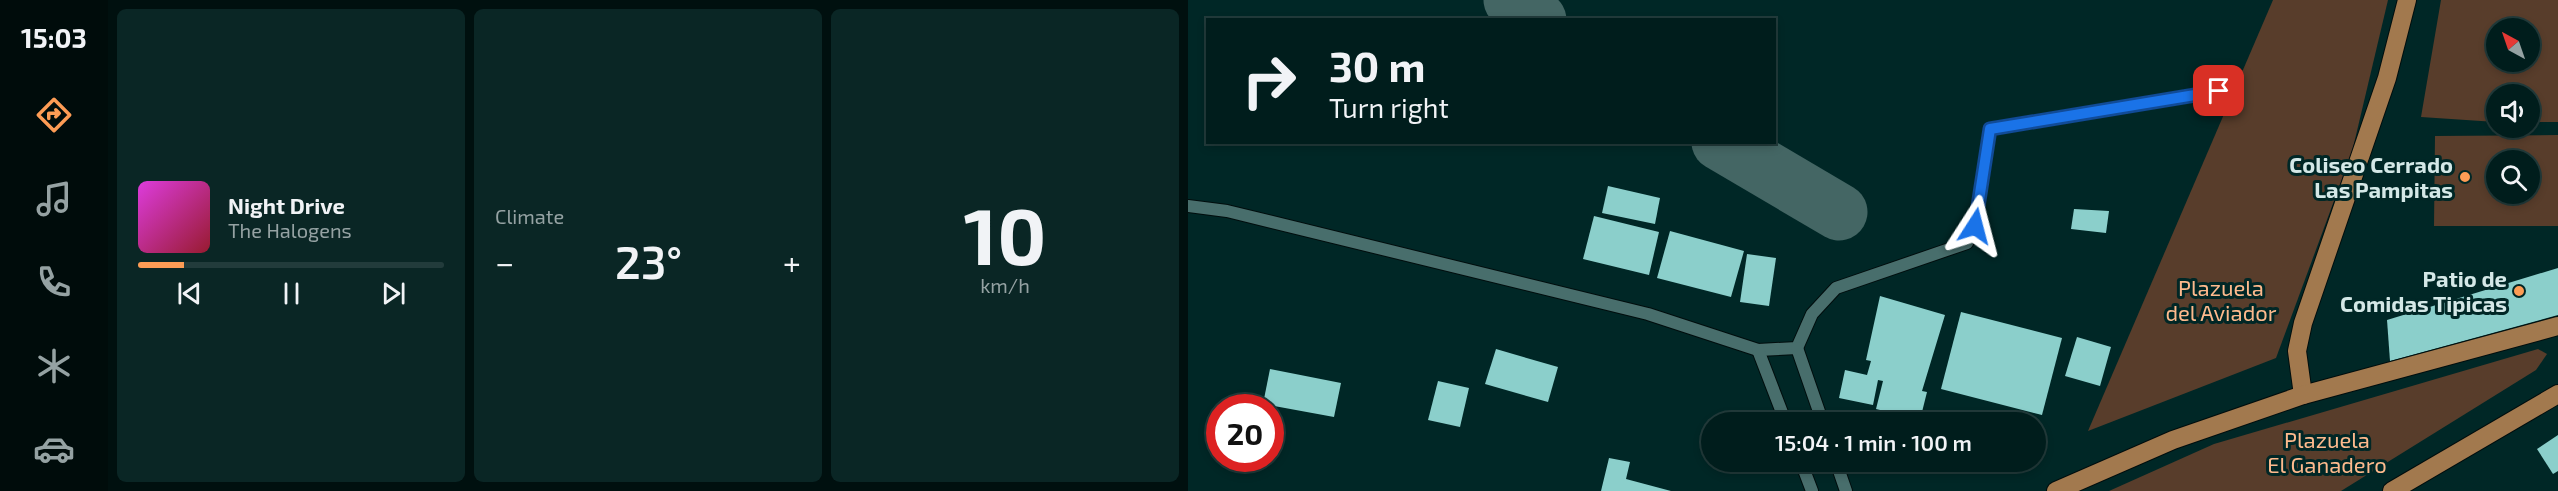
<!DOCTYPE html>
<meta charset="utf-8">
<style>
body{margin:0;font-family:"Exo 2",sans-serif;background:#0a2625;color:#f1f3f6;height:100vh;display:flex;flex-direction:column;font-size:22px;white-space:nowrap}
*{box-sizing:border-box;margin:0}
p{font-size:20px;color:#95a2a3}
.icon{flex:none;width:33px;height:33px;fill:none;stroke:currentColor;stroke-width:2;stroke-linecap:round;stroke-linejoin:round}
.map{position:relative;flex:1;overflow:hidden}
.sheet{display:flex;flex-direction:column;gap:9px;padding:9px;background:#00100f;width:1080px}
.sheet>*{flex:none}
.guide{position:absolute;left:18px;top:18px;width:570px;height:126px;border-radius:0px;box-shadow:0 3px 9px #0003,0 0 0 2px #223b3b;background:#001d1c;color:#f1f3f6;overflow:hidden}
.needle{width:39px;rotate:320deg}
.controls{position:absolute;left:1298px;top:18px;display:grid;gap:12px}
.controls a{display:grid;place-items:center;width:54px;height:54px;border-radius:50%;background:#001d1c;box-shadow:0 3px 9px #0003,0 0 0 2px #223b3b;font-size:30px}
.speed{position:absolute;left:18px;top:394px;display:flex;gap:12px;font-size:30px;font-weight:700;text-align:center}
.speed>*{display:grid;place-content:center;width:78px;height:78px;border-radius:50%;background:#001d1c;box-shadow:0 3px 9px #0003,0 0 0 2px #223b3b;line-height:1}
.speed .limit{border:9px solid #d22;background:#fff;color:#111}
.pin{position:absolute;display:grid;place-items:center;width:51px;height:51px;color:#fff;margin:-26px;border-radius:12px;box-shadow:0 3px 9px #0006}
.me{position:absolute;width:66px;margin:-33px;rotate:9deg;stroke-linejoin:round;filter:drop-shadow(0 0 4px #0008)}
.turn{display:flex;align-items:center;gap:21px;height:126px;padding:0 24px;font-size:27px}
.turn .icon{width:78px;height:78px;stroke-width:2.5}
.turn b{display:block;font-size:42px;line-height:51px}
.big{font-size:45px;font-weight:600;line-height:1.1}
.sheet .card{flex:1;display:flex;flex-direction:column;justify-content:center;gap:9px;min-width:0;padding:0 21px;border-radius:9px;background:#0a2625}
.sheet .dial{align-items:center;gap:0}
.dial b{font-size:78px;line-height:1}
.song{display:flex;align-items:center;gap:18px}
.cover{width:72px;height:72px;border-radius:9px;background:linear-gradient(135deg,hsl(300 70% 55%),hsl(350 70% 35%))}
.played{height:6px;border-radius:3px;background:linear-gradient(90deg,#fd9c55 15%,#223b3b 15%)}
.keys{display:flex;justify-content:space-around;direction:ltr}
.heat{display:flex;justify-content:space-between;align-items:center;font-size:33px;direction:ltr}
.sheet .tiles{flex:1;display:grid;gap:9px;grid-template-columns:repeat(3,1fr)}
.trip{position:absolute;left:513px;top:412px;width:345px;height:60px;border-radius:30px;background:#001d1c;box-shadow:0 3px 9px #0003,0 0 0 2px #223b3b;font-weight:600;line-height:60px;text-align:center}
main{display:flex;flex:1;min-height:0}
.tabs{display:flex;flex-direction:column;width:108px;justify-content:space-around;align-items:center;background:#000c0b;color:#95a2a3}
.tabs .icon{width:42px;height:42px}
.tabs .active{color:#fd9c55}
.tabs b{font-size:27px;color:#f1f3f6}
.map>svg:first-child{display:block}
.green{fill:#583d2b;fill-rule:evenodd}
.lines{fill:none;stroke-linecap:round;stroke-linejoin:round}
.taxiway{stroke:#446664;stroke-width:57}
.building{fill:#8bcfcb}
.lane-casing{stroke:#000d0d;stroke-width:14}
.primary-casing{stroke:#000d0d;stroke-width:20}
.lane{stroke:#486e6c;stroke-width:12}
.primary{stroke:#a2794e;stroke-width:18}
.route-casing{stroke:#114b97;stroke-width:15}
.route{stroke:#1a73e8;stroke-width:10}
.poi-dot{fill:#fd9c55;stroke:#002726;stroke-width:2}
.labels{text-anchor:middle;dominant-baseline:central;stroke-width:6;stroke-linejoin:round;paint-order:stroke}
.poi-label{font-size:22px;font-weight:bold;fill:#d4e8e7;stroke:#002726;text-anchor:end}
.park-label{font-size:22px;fill:#fdba8d;stroke:#002726}
</style>
<main>
<nav class="tabs">
<b>15:03</b>
<svg class="icon active" aria-label="directions" viewBox="0 0 24 24"><path d="M12 3l9 9-9 9-9-9zM9 14v-3h6M13 9l2 2-2 2"/></svg>
<svg class="icon" aria-label="music" viewBox="0 0 24 24"><path d="M9 18V5l10-2v13"/><circle cx="6" cy="18" r="3"/><circle cx="16" cy="16" r="3"/></svg>
<svg class="icon" aria-label="phone" viewBox="0 0 24 24"><path d="M5 4h4l2 5-3 2q2 4 5 5l2-3 5 2v4C11 20 4 13 5 4z"/></svg>
<svg class="icon" aria-label="climate" viewBox="0 0 24 24"><path d="M12 3v18M4 7l16 10M4 17L20 7"/></svg>
<svg class="icon" aria-label="car" viewBox="0 0 24 24"><path d="M5 17H2v-5l4-1 3-4h7l3 4 3 1v5h-3M9 17h6M6 11h13"/><circle cx="7" cy="17" r="2"/><circle cx="17" cy="17" r="2"/></svg>
</nav>
<section class="sheet">
<div class="tiles">
<div class="card">
<div class="song"><i class="cover"></i><div><b>Night Drive</b><p>The Halogens</p></div></div>
<div class="played"></div>
<div class="keys"><svg class="icon" aria-label="previous" viewBox="0 0 24 24"><path d="M18 5L8 12l10 7zM5 5v14"/></svg><svg class="icon" aria-label="pause" viewBox="0 0 24 24"><path d="M8 5v14M16 5v14"/></svg><svg class="icon" aria-label="next" viewBox="0 0 24 24"><path d="M6 5l10 7-10 7zM19 5v14"/></svg></div>
</div>
<div class="card"><p>Climate</p>
<div class="heat"><a>−</a><b class="big">23°</b><a>+</a></div>
</div>
<div class="card dial"><b>10</b><p>km/h</p></div>
</div>
</section>
<div class="map">
<svg width="1370" height="491" viewBox="0 0 1370 491">
<rect width="100%" height="100%" fill="#002726"/>
<g class="green">
<path d="M1085,0H1200L1164,152L1088,358L900,431Z"/>
<path d="M1253,0H1370V122H1341V94H1308V122L1233,117ZM1308,28H1341V62H1308Z"/>
<path d="M1370,135V226H1246L1247,136ZM1308,160H1341V194H1308Z"/>
<path d="M1350,349L1359,354L1348,370L1153,491H921L1026,444Z"/>
</g>
<g class="lines">
<g class="taxiway">
<path d="M324,0L350,20"/>
<path d="M532,142L651,212"/>
</g>
</g>
<g class="building">
<path d="M420,186L472,198L467,224L414,213Z"/>
<path d="M886,209L921,211L918,233L883,229Z"/>
<path d="M406,216L471,232L461,275L395,259Z"/>
<path d="M482,231L556,251L543,297L469,278Z"/>
<path d="M559,254L588,258L581,306L552,302Z"/>
<path d="M1370,268V315L1202,361L1199,320Z"/>
<path d="M692,296L757,315L734,391L739,392L732,420L688,409L695,381L690,380L685,405L651,398L657,370L679,375L683,361L678,360Z"/>
<path d="M773,312L874,338L854,415L753,389Z"/>
<path d="M889,337L923,347L912,386L877,376Z"/>
<path d="M308,349L370,367L360,402L297,384Z"/>
<path d="M82,369L153,383L146,417L75,404Z"/>
<path d="M250,381L281,388L272,427L240,420Z"/>
<path d="M1370,435V471L1365,474L1349,449Z"/>
<path d="M421,458L442,462L438,479L483,491H413Z"/>
</g>
<g class="lines">
<g class="lane-casing">
<g id="lane">
<path d="M0,206L39,211L460,314L570,350L609,348L624,314L648,288L779,243L787,226L802,129L1031,91"/>
<path d="M609,348L635,423"/>
<path d="M570,350L598,423"/>
<path d="M613,462L624,491"/>
<path d="M648,462L658,491"/>
</g>
</g>
<g class="primary-casing">
<g id="primary">
<path d="M1115,395L1109,351L1115,323L1199,78L1219,0"/>
<path d="M868,491L985,440L1115,395L1370,326"/>
<path d="M1204,491L1370,394"/>
</g>
</g>
<use href="#lane" class="lane"/>
<use href="#primary" class="primary"/>
</g>
<g class="lines">
<g class="route-casing">
<path id="route" d="M787,226L802,129L1031,91"/>
</g>
<use href="#route" class="route"/>
</g>
<g class="poi-dot">
<circle cx="1277" cy="177" r="6"/>
<circle cx="1331" cy="291" r="6"/>
</g>
<g class="labels">
<g class="poi-label">
<text x="1265" y="164">Coliseo Cerrado<tspan x="1265" dy="25">Las Pampitas</tspan></text>
<text x="1319" y="278">Patio de<tspan x="1319" dy="25">Comidas Tipicas</tspan></text>
</g>
<g class="park-label">
<text x="1033" y="287">Plazuela<tspan x="1033" dy="25">del Aviador</tspan></text>
<text x="1139" y="439">Plazuela<tspan x="1139" dy="25">El Ganadero</tspan></text>
</g>
</g>
</svg>
<div class="controls">
<a><svg class="needle" viewBox="-14 -14 28 28"><path d="M0-13l5 13h-10z" fill="#e53935"/><path d="M0 13l5-13h-10z" fill="#95a2a3"/></svg></a>
<a><svg class="icon" aria-label="sound" viewBox="0 0 24 24"><path d="M4 9h4l5-4v14l-5-4H4zM17 9q2 3 0 6"/></svg></a>
<a><svg class="icon" aria-label="search" viewBox="0 0 24 24"><circle cx="10" cy="10" r="6"/><path d="M15 15l6 6"/></svg></a>
</div>
<div class="speed"><div class="limit">20</div></div>
<div class="pin" style="left:1031px;top:91px;background:#d93025"><svg class="icon" aria-label="arrive" viewBox="0 0 24 24"><path d="M6 21V4h12l-3 4 3 4H6"/></svg></div>
<svg class="me" style="left:787px;top:226px" viewBox="-20 -20 40 40"><path d="M0-17L14 15 0 8-14 15z" fill="#1a73e8" stroke="#fff" stroke-width="4"/></svg>
<div class="trip">15:04 · 1 min · 100 m</div>
<div class="guide">
<div class="turn"><svg class="icon" aria-label="right" viewBox="0 0 24 24"><path d="M7 20v-9h11M14 6l5 5-5 5"/></svg><div><b>30 m</b>Turn right</div></div>
</div>
</div>
</main>
